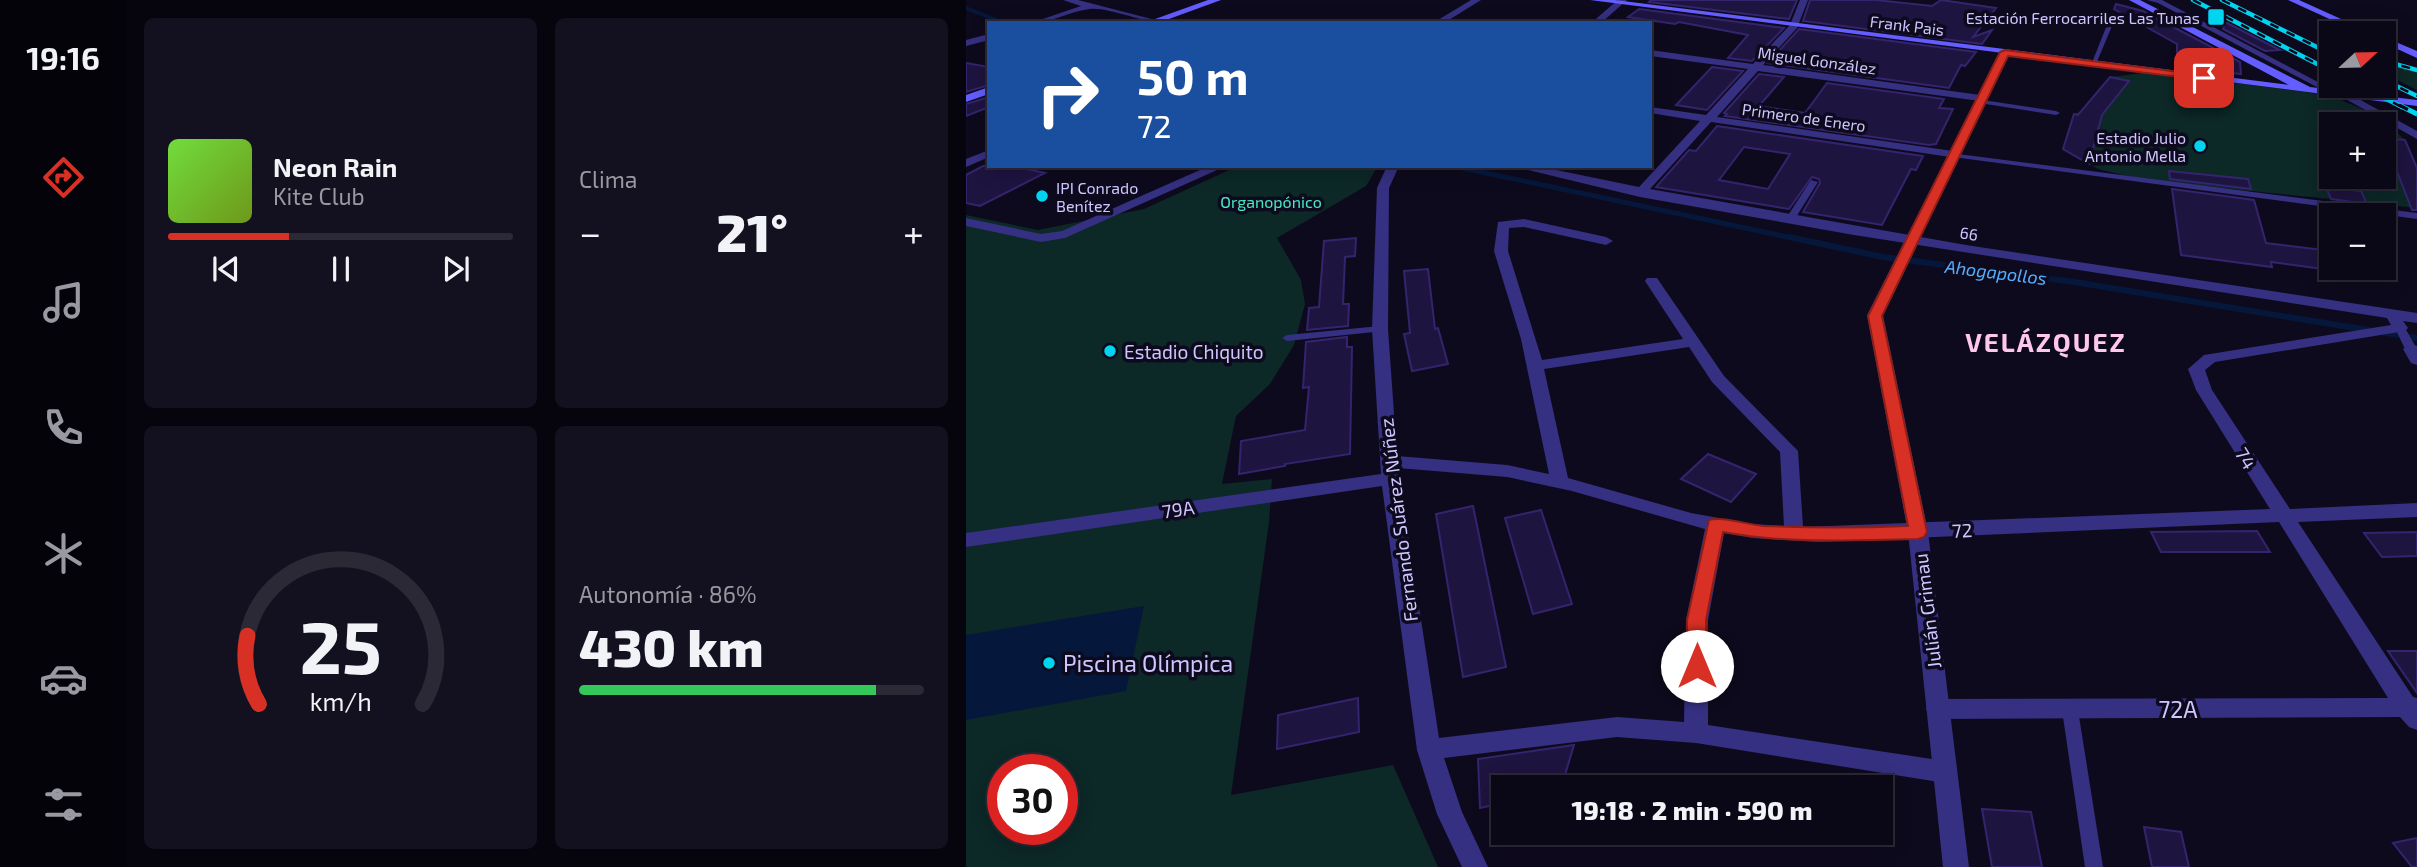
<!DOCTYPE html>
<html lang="es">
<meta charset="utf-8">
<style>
body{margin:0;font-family:"Exo 2",sans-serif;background:#13111f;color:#f1f3f6;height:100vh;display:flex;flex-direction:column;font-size:26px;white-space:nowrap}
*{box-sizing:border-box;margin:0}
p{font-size:23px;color:#999aa1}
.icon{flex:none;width:38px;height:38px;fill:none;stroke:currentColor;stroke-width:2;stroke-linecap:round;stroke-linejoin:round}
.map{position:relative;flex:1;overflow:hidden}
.details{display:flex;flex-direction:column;gap:18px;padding:18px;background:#06040c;width:840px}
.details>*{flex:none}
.hud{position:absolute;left:21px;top:21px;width:665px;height:147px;border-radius:0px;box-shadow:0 4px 18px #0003,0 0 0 2px #2a2935;background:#1a4fa0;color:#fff;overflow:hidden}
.needle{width:46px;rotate:68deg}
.tools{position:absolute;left:1353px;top:21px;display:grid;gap:14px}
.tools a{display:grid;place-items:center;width:77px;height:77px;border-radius:0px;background:#0a0816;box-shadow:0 4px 18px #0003,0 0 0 2px #2a2935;font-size:35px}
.speed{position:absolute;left:21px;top:754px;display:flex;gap:14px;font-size:35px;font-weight:700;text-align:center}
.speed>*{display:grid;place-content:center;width:91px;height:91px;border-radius:50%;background:#0a0816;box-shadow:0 4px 18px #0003,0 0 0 2px #2a2935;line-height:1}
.speed .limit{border:10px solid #d22;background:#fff;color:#111}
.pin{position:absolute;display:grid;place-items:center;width:60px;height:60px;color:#fff;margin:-30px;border-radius:14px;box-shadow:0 4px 10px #0006}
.me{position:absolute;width:77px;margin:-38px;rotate:0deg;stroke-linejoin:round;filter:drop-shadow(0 0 5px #0008)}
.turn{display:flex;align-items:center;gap:24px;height:147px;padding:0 35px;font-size:32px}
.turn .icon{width:91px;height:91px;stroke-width:2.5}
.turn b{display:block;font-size:49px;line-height:60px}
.big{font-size:52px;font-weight:800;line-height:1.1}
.details .widget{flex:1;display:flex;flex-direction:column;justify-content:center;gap:10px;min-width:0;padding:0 24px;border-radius:10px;background:#13111f}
.details .dial{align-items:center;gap:0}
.dial svg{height:182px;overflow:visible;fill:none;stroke:#2a2935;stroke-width:7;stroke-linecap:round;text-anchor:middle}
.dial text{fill:#f1f3f6;stroke:none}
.song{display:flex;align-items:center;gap:21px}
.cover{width:84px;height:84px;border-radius:10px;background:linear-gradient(135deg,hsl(100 70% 55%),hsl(80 70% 35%))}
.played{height:7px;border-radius:4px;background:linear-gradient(90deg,#d93025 35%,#2a2935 35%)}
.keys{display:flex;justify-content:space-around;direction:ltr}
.heat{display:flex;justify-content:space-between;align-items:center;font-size:38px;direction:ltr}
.charge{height:10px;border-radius:5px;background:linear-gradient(90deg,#34c759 86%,#2a2935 0)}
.details .tiles{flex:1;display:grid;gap:18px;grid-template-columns:repeat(2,1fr)}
.trip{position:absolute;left:525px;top:775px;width:402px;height:70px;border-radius:0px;background:#0a0816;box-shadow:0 4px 18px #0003,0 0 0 2px #2a2935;font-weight:800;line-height:70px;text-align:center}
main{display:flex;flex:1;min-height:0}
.dock{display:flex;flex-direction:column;width:126px;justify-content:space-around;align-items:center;background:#040309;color:#999aa1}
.dock .icon{width:49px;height:49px}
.dock .active{color:#d93025}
.dock b{font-size:32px;color:#f1f3f6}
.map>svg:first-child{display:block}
.green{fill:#0c2827;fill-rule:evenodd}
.water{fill:#05183c}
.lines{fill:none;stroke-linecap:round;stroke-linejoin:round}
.stream-far2{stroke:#05183c;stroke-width:3.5}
.stream-far1{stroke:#05183c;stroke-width:5}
.stream{stroke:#05183c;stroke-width:6}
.building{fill:#1e1440;stroke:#34246e;stroke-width:2;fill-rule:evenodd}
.service{fill:#353081;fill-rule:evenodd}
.minor{fill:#353081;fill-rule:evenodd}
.tertiary{fill:#353081;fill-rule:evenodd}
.secondary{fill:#645dff;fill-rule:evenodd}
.rail-far1-casing{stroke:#00d4f1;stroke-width:4.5}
.rail-casing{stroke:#00d4f1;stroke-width:5}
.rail-far1{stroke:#0e0a1d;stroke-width:2.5;stroke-dasharray:9;stroke-linecap:butt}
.rail{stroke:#0e0a1d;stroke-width:3.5;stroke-dasharray:10;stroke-linecap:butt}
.route{fill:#d93025;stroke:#8d1f18;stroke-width:2}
.poi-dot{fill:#00d4f1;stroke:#0e0a1d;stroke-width:2.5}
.labels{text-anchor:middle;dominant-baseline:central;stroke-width:7;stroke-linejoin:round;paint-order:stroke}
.far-poi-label{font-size:16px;fill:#cec6ff;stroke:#0e0a1d;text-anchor:end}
.far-street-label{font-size:16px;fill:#cec6ff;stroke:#0e0a1d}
.far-park-label{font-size:16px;fill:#49e8c4;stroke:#0e0a1d}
.far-water-label{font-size:18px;font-style:italic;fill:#54adff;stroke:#0e0a1d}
.poi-label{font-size:19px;fill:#cec6ff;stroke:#0e0a1d;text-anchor:start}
.street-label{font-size:19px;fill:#cec6ff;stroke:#0e0a1d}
.near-poi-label{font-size:23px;fill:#cec6ff;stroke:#0e0a1d;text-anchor:start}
.near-street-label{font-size:23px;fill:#cec6ff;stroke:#0e0a1d}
.district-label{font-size:26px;font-weight:bold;letter-spacing:2px;fill:#ffc8ea;stroke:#0e0a1d}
</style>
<main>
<nav class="dock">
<b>19:16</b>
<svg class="icon active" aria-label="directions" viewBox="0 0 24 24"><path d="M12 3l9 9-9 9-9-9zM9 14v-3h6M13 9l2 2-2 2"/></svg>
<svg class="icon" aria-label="music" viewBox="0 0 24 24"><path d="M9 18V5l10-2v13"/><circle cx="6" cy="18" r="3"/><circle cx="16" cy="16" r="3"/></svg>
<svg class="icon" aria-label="phone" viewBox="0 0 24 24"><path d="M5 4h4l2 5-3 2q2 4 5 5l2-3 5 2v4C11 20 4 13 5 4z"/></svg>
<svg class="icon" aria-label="climate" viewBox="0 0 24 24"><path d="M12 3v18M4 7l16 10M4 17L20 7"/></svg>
<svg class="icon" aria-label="car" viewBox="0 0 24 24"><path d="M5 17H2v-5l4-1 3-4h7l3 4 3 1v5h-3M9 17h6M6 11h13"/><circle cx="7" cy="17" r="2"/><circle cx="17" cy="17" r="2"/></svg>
<svg class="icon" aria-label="filters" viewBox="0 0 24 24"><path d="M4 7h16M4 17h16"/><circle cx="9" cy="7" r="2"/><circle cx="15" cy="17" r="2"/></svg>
</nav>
<section class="details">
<div class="tiles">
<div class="widget">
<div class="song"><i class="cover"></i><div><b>Neon Rain</b><p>Kite Club</p></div></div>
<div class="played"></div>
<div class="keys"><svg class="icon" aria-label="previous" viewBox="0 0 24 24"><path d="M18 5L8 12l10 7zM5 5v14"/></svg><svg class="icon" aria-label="pause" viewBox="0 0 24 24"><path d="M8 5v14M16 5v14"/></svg><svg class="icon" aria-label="next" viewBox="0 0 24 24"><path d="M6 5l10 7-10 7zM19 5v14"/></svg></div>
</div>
<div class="widget"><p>Clima</p>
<div class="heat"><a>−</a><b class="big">21°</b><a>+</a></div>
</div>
<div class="widget dial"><svg viewBox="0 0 100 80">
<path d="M14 69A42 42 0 1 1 86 69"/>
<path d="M14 69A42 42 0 0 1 9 39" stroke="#d93025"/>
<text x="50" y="56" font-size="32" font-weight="700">25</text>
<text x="50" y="72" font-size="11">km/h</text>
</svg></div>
<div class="widget"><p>Autonomía · 86%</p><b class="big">430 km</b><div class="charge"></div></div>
</div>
</section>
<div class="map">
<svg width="1451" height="867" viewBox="0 0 1451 867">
<rect width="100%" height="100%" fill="#0e0a1d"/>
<g class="green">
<path d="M1418,64L1451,72V90L1418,73Z"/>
<path d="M1185,72L1363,95L1413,116L1439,140L1451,208L1178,180L1132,169L1104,153L1108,114L1115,111L1144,77ZM1365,124H1418V177H1365Z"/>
<path d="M272,166H412L400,186L311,238L335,280L339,304L328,345L304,384L270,416L256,484L306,479L303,522L265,795L427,765L472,867H0V215L72,230L178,209ZM37,770H96V830H37Z"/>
</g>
<path class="water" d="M178,606L160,691L0,720V635Z"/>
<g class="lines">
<path class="stream-far2" d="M0,8L33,21L50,23"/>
<path class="stream-far1" d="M487,166L831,239"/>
<path class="stream" d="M823,237L917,257L1108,282L1451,338"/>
</g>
<g class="building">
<path d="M685,0H831L823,19L683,2Z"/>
<path d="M844,0H910L966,6L975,0L1030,8L1007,37L1026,30L1016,44L837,21Z"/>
<path d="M1150,4L1177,11L1274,62L1275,74L1211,67V44L1148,9Z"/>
<path d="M673,9L818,28L786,61L762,58L782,35L713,22L709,24L662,17Z"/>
<path d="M1259,22L1314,50L1299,51L1257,29Z"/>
<path d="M833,29L1010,52L999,66L995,65L983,88L802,63Z"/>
<path d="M0,63L23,67V85L0,92Z"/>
<path d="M746,67L777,71L741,110L710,105Z"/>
<path d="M793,74L818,77L793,106L839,113L861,83L978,99L973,108L987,109L970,144L963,145L759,116L761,114L758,113Z"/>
<path d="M1144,77L1163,81L1136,115L1123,164L1097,149L1108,114L1112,115Z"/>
<path d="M23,97V107L0,116V104Z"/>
<path d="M751,126L957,156L950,170L945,169L916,225L837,212L854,183L853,179L846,177L823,209L690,187L723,150L730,151ZM778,147L824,154L802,189L753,180Z"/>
<path d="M1418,138L1439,140L1451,168V210H1446Z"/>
<path d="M17,166H47L79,173L14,206L0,203V175Z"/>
<path d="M1203,171L1282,179L1285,189L1204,179Z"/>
<path d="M1360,187L1395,191L1401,204L1365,199Z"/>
<path d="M1206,189L1288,200L1300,243L1365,251V270L1305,262L1306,267L1215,255Z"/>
<path d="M390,238L389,256L379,257L377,304H383L382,326L341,330L343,308L353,307L358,241Z"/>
<path d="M462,269L469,329L472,328L482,364L446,371L438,334L444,333L438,271Z"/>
<path d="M381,337V347H386L384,454L319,464V466L273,474L275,441L339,430L343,387L337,388L340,342Z"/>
<path d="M742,454L790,474L765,502L715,479Z"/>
<path d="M507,506L540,667L497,677L470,514Z"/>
<path d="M575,510L606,604L567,614L539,518Z"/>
<path d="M1291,531L1304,552H1195L1185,532Z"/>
<path d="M1451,532V556L1416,557L1398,533Z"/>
<path d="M1422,651H1451V693Z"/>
<path d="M392,698L393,732L311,749L312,715Z"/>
<path d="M608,745L595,788H537V803L514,808L512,759Z"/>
<path d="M1016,809L1065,812L1076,867H1026Z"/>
<path d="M1178,827L1215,832L1223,867H1186Z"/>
<path d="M1451,838V867H1446L1427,843Z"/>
</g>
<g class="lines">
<g class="service">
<path d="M1181,0H1196L1373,93L1366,95L1192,3Z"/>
<path d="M1141,25L1146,26L1130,64L1125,65Z"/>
<path d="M1010,99L1090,111L1094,113L1090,115L1013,103H1010Z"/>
<path d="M984,153L1451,213V219L987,157H984Z"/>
<path d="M845,180L852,182L827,222H821L819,220Z"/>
<path d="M1434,325L1439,328L1451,349L1449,351H1441L1439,349L1429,328Z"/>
<path d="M414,326L419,329L418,331L321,341L316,338L321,335Z"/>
<path d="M1104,703L1110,705L1112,710L1137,867H1119L1096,710L1098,705Z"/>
</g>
<g class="minor">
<path d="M97,0H112L201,23C177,23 142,7 124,9C104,11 86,23 65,23L115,6Z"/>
<path d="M505,0H515L478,23H467Z"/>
<path d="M652,0H661L635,23H625Z"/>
<path d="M834,0H842L831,28L797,65L1014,95L1019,98L1014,101L792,71L751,117L987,151L993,155L991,158L745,122L684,189L1000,245L1451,313V323L1437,321L1442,328L1439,331L1249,362L1239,370L1246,390L1324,509L1451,503V517L1332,522L1447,697L1451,698V730L1443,727L1434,717L972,719L964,716L960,709L964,702L972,699L1422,698L1313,522L852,542L787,538L758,533L742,620V725L979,761L988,764L991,772L988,780L979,783L730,743L651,737L478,758L496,812L522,867H496L471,814L451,750L416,486L0,547V533L415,474L406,329L411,188L421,166H433L423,188L422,329L431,456L541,465L583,474L555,339L528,251L532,222L558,219L640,237L647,241L640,245L558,227L543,228L542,251L576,360L717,339L679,281L681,278H691L758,376L832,451L837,527L1304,509L1230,390L1222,369L1238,355L1425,325L1421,318L888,235L674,197L546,166H571L673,187L734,121L684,113V107L740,115L782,69L684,56V50L787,64L824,25ZM723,347L746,382L814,452L818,526L787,524L725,513L602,478L578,369ZM432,468L541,477L606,491L739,529L720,620L718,722L651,717L473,738Z"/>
<path d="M23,34V40L0,46V40Z"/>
<path d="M1380,92L1451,131V139L1376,97L1375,95Z"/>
<path d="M23,150V157L0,167V159Z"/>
<path d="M243,166H260L99,238L75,242L0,226V218L75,234L96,231Z"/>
<path d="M1445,344L1451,346V365L1445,363L1437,349Z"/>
</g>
<path class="tertiary" d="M1039,50L1044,53L917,315L962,532L1003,867H977L942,532L901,315L1034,53Z"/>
<g class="secondary">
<path d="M242,0H255L192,23H178Z"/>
<path d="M624,0H649L1323,85L1163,0H1174L1344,87L1451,100V106Z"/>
<path d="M1322,0H1333L1406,33H1394Z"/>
<path d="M1418,37L1451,51V58L1418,43Z"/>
<path d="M23,87V94L0,102V95Z"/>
</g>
<g class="rail-far1-casing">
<g id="rail-far1">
<path d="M1227,0L1365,71"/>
<path d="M1256,0L1365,54"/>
<path d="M1418,61L1451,70"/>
<path d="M1418,80L1451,96"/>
<path d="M1395,86L1436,107"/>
</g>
</g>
<g class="rail-casing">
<path id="rail" d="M1433,105L1451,114"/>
</g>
<use href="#rail-far1" class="rail-far1"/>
<use href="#rail" class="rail"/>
</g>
<path class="route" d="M1039,50L1238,75L1242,78L1238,80L1042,56L916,316L961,532L958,537L952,539C886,540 822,544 757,532L740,620L741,666L738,671L731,674L723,671L721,666V620L743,520C759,516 781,525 798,526C846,528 894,528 942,526L902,316L1034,52Z"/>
<g class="poi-dot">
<rect x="1241" y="8" width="18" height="18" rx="3.5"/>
<circle cx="1234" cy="146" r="7"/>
<circle cx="76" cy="196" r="7"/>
<circle cx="144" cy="351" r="7"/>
<circle cx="83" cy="663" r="7"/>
</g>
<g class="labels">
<g class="far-poi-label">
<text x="1234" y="17">Estación Ferrocarriles Las Tunas</text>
<text x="1220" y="137">Estadio Julio<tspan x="1220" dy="18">Antonio Mella</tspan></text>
<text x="90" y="187" text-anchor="start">IPI Conrado<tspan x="90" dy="18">Benítez</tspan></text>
</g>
<g class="far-street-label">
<text transform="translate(941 25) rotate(7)">Frank Pais</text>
<text transform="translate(851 60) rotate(8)">Miguel González</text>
<text transform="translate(838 117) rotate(8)">Primero de Enero</text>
<text transform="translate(1003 233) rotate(9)">66</text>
</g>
<g class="far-park-label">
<text x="305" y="201">Organopónico</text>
</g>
<g class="far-water-label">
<text transform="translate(1030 272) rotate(7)">Ahogapollos</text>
</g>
<g class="poi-label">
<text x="158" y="351">Estadio Chiquito</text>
</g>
<g class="street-label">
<text transform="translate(1280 458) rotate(58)">74</text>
<text transform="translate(212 509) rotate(-8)">79A</text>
<text transform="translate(432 520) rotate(-97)">Fernando Suárez Núñez</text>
<text transform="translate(996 530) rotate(-3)">72</text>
<text transform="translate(961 611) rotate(-97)">Julián Grimau</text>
</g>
<g class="near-poi-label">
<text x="97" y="663">Piscina Olímpica</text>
</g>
<g class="near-street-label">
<text x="1212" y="709">72A</text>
</g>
<g class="district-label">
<text x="1080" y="341">VELÁZQUEZ</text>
</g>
</g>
</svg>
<div class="tools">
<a><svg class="needle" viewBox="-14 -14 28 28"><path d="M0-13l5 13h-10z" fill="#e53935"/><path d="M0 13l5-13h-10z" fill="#999aa1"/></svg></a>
<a>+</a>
<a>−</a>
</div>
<div class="speed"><div class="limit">30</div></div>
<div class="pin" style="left:1238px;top:78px;background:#d93025"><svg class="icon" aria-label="arrive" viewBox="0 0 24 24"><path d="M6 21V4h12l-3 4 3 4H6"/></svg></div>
<svg class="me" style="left:731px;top:666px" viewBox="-20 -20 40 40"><circle r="19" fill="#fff"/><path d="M0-13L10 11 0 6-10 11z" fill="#d93025"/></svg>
<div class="trip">19:18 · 2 min · 590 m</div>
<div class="hud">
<div class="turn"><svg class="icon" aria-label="right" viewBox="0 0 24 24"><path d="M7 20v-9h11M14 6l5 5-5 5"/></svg><div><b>50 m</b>72</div></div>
</div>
</div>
</main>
